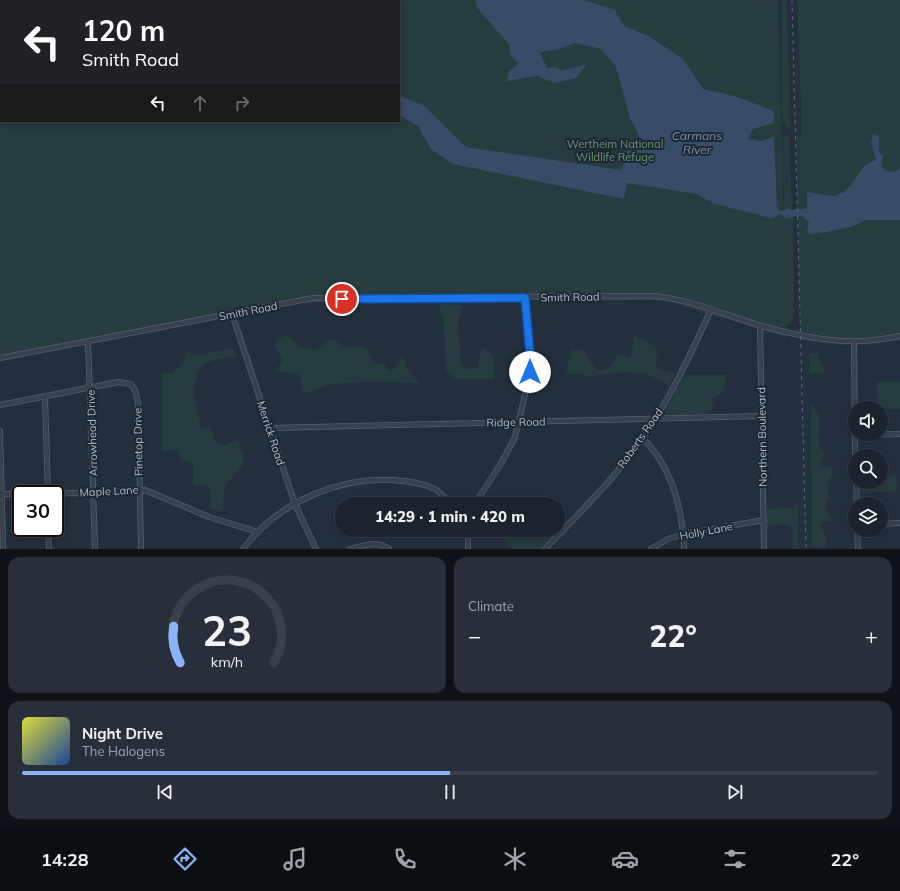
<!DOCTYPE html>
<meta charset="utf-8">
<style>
body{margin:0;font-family:Mulish,sans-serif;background:#282f3a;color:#f1f3f6;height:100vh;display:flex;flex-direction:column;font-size:15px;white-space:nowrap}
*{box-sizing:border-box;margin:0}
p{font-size:13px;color:#a0a4aa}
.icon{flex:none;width:22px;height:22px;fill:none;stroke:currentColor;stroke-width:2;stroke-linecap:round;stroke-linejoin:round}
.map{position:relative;height:549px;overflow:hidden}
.side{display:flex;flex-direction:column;gap:8px;padding:8px;background:#0f1319;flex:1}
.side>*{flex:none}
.top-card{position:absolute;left:0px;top:0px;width:400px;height:122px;box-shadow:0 2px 10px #0003,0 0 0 1px #39404a;background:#202124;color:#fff;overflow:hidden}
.tools{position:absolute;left:848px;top:401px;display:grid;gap:8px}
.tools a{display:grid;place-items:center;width:40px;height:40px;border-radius:50%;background:#1b232e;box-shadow:0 2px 10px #0003,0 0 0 1px #39404a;font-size:20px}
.speed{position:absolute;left:12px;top:485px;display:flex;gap:8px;font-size:20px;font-weight:700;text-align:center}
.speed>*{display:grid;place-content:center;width:52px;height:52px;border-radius:50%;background:#1b232e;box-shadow:0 2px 10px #0003,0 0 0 1px #39404a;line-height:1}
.speed .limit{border:2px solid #111;border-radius:6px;background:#fff;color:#111}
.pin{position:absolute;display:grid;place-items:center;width:34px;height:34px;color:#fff;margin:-17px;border:2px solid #fff;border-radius:50%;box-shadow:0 1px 4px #0007}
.me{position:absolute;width:44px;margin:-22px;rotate:0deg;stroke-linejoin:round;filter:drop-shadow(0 0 3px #0008)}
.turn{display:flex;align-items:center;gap:14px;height:84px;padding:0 16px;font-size:18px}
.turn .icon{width:52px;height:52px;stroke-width:2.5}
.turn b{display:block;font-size:28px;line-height:34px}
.lanes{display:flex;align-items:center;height:38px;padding:0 16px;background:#0003;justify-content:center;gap:20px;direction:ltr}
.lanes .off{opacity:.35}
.big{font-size:30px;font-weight:800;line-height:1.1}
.side .card{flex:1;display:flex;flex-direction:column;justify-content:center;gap:6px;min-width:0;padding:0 14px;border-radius:12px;background:#282f3a}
.side .dial{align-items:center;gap:0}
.dial svg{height:104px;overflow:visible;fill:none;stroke:#39404a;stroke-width:7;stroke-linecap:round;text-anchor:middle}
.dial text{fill:#f1f3f6;stroke:none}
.song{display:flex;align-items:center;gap:12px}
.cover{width:48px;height:48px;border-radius:6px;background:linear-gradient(135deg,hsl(60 70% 55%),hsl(220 70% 35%))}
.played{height:4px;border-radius:2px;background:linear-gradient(90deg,#8ab4f8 50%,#39404a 50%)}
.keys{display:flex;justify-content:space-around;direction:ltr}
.heat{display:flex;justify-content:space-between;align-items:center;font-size:22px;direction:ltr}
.side .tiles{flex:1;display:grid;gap:8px;grid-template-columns:1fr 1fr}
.card:last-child{grid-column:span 2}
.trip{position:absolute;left:335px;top:497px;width:230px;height:40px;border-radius:20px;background:#1b232e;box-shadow:0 2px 10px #0003,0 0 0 1px #39404a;font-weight:800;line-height:40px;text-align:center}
.tabs{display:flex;height:64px;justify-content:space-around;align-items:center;background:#0b0e12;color:#a0a4aa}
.tabs .icon{width:28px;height:28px}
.tabs .selected{color:#8ab4f8}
.tabs b{font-size:18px;color:#f1f3f6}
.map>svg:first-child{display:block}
.green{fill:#263c3f;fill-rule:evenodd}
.water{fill:#394c67}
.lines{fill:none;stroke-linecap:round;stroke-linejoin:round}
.river{stroke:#394c67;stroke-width:7}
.minor-casing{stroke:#565f6c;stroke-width:6}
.minor{stroke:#38414e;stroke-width:4.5}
.rail{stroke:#5a6575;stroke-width:1;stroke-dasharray:4 4;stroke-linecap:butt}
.route-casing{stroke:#114b97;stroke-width:10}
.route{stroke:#1a73e8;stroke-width:7}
.labels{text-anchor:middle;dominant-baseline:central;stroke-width:4;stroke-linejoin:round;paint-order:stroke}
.park-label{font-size:11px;fill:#6b9a76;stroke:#1d2633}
.street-label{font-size:11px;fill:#b4bcc9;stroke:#1d2633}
.water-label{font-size:12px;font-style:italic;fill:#7c92b1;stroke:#1d2633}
</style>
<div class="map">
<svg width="900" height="549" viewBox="0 0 900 549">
<rect width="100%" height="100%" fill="#242f3e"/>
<g class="green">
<path d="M0,0H778L784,221V218L793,217L794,309L792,321L789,325L786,324V337L663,300L643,299L620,301L539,300L285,303L135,333L0,355ZM1,1H399V121H1Z"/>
<path d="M782,0H787L790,131L782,122Z"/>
<path d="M797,0H900V337C889,340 878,344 866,345C845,347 822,342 800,340L796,135L801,136V106Z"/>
<path d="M783,135L789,137L792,209L786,208L784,209Z"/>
<path d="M439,304L462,305L463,307L458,320L459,339L461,363L466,369L478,368L482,346L494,357V379H454L446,371L445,357L444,322L441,314Z"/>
<path d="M287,335L302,348L316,350L323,345L326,341L335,340L341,345L352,347L362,346L367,349L373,364H384L388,371L393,370L395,366L398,365L401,357L404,360L406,368L420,383L369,382L328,384L312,392L303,393L300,375L276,371L283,360L275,346L277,340Z"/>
<path d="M634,336C639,338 655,344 656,349C658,354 655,362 657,368L675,373L669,386L650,375L628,372L589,376L578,374L566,375L571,349L584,351L594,367L601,371L612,365L617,354L631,358Z"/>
<path d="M231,348L238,356L220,359L205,363L199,370L193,390L201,429L210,425L213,433V439L223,446L238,440L243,454V464L225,486L222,511L210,509L211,499L209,486L193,485V464L181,460L178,449L162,451V373L172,374L183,363L187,352L200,355Z"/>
<path d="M819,352L820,354L818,359L823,366L825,373L810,374L809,354Z"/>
<path d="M685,375H726L723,392L713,399L712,409L705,414L666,416V409Z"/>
<path d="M877,382H900V409H881V408H877Z"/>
<path d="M811,404C814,408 818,413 819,418C822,431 814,441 824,453L820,465L832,468L833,472L827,485L829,497L825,504L826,510L832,521L823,522L821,528L826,536L827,547L812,548Z"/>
<path d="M896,475L897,491L859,493V482H881V476Z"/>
<path d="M798,503L799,549H793L792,528L785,524L767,527V509L792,508Z"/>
<path d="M510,530H529L531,532L535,530H545L552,538L541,549H512L503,540Z"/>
</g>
<g class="water">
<path d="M475,0H584L608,8L615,10L624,26L647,35L683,59L703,89L735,96L774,111V123L753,129L748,139L762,141L774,137L777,207L780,211H783L786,208L795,211V215L792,218H784L782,214L771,218L715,204L697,194L627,183L624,199L453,164L431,149L418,126L399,115V96L423,105L466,147L621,170L628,151L646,149L630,118L616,67L601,49L575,43L560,49L540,52L547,68L555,67L562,71L587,64L576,78L554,83L537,76L506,81L510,70L519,63L511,56L509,44L478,9Z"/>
<path d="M873,134L879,136V152L883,156L881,167L889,172L896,171L900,168V220H866L850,227L827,232L810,234L807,231L809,222L802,216V210L807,208V192L835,196L844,192L850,186L864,166L876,160L871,143Z"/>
</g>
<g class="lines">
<path class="river" d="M786,213H803L812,211"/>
<g class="minor-casing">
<g id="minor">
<path d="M232,314L295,504L316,549"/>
<path d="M760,325L764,549"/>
<path d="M88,341L95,549"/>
<path d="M854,341L855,456"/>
<path d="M0,358L313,298L653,296C689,299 723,314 758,325C785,333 827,342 855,341C870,341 885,339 900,336"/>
<path d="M45,396L48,494"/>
<path d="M0,405L118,382L131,384L135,390L138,402L141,549"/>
<path d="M270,428L762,416"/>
<path d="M0,431L3,549"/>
<path d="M855,435L900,434"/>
<path d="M643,438C650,446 658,455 663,465C677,490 683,521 684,549"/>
<path d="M856,482L857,504"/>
<path d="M0,494L94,493L145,490L209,517L258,532"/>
<path d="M473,504L480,496L503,460L515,437L524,399L530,372V354L525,298"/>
<path d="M881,524L900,523"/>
<path d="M48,528L49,549"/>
<path d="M466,530L468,538V549"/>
<path d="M857,530L858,549"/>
<path d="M243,549C279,501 343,474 402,481C413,482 426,484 435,489C441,493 446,499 451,504"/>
<path d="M350,549C362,546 379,540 389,549"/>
<path d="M545,549C579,513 616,478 644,436C671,397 691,353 711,310"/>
<path d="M651,549L668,539L684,534L764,520"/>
</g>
</g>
<use href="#minor" class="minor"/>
<path class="rail" d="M792,0L806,549"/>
</g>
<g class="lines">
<g class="route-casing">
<path id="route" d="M342,299L525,298L530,354V372"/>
</g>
<use href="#route" class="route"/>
</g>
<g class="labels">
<g class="park-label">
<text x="615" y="144">Wertheim National<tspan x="615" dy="13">Wildlife Refuge</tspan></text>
</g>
<g class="street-label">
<text transform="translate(570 297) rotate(-1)">Smith Road</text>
<text transform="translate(248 311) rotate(-11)">Smith Road</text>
<text transform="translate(516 422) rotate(-1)">Ridge Road</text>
<text transform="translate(92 433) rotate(-92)">Arrowhead Drive</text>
<text transform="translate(271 433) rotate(72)">Merrick Road</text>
<text transform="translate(762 437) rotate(-91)">Northern Boulevard</text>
<text transform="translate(640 438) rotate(-55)">Roberts Road</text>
<text transform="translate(138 442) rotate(-91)">Pinetop Drive</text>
<text transform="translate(109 491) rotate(-3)">Maple Lane</text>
<text transform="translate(706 531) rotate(-11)">Holly Lane</text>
</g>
<g class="water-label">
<text x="697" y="135">Carmans<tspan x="697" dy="14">River</tspan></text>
</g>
</g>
</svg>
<div class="tools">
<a><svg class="icon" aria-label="sound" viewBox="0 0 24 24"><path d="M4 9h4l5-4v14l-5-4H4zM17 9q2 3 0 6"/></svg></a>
<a><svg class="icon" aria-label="search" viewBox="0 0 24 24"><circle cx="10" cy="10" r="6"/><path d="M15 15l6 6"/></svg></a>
<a><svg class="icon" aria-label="layers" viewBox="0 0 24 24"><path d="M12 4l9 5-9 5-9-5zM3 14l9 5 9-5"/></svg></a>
</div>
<div class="speed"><div class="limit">30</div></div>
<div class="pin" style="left:342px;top:299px;background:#d93025"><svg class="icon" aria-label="arrive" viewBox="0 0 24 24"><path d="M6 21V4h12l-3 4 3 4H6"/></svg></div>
<svg class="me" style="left:530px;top:372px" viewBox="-20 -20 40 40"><circle r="19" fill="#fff"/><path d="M0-13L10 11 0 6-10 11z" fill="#1a73e8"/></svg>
<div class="trip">14:29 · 1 min · 420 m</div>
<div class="top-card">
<div class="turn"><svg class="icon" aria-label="left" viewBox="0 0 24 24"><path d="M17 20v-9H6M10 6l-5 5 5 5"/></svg><div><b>120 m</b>Smith Road</div></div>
<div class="lanes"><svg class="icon" aria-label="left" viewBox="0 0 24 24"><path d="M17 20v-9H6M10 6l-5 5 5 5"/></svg><svg class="icon off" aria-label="ahead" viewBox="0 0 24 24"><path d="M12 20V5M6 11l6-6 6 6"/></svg><svg class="icon off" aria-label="right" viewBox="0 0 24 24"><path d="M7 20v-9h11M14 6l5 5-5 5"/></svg></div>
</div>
</div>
<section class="side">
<div class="tiles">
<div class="card dial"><svg viewBox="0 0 100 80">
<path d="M14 69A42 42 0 1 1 86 69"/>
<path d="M14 69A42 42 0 0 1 9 41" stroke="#8ab4f8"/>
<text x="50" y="56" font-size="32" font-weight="700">23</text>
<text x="50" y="72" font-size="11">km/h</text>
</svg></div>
<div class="card"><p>Climate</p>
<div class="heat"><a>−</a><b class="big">22°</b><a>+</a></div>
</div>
<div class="card">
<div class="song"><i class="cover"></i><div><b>Night Drive</b><p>The Halogens</p></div></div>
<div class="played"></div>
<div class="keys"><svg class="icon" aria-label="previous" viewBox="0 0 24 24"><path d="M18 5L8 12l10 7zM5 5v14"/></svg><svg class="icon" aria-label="pause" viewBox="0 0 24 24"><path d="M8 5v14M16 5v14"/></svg><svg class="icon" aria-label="next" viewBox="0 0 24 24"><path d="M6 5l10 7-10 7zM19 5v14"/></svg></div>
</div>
</div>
</section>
<nav class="tabs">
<b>14:28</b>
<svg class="icon selected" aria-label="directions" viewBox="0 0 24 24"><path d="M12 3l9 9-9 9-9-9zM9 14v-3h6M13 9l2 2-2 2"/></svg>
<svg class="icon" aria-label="music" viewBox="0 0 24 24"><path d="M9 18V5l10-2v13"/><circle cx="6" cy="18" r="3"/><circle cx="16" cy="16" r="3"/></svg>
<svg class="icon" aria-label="phone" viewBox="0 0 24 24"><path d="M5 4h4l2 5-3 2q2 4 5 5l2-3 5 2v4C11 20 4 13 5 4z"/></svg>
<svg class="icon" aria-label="climate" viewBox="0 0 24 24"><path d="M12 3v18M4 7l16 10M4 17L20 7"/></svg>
<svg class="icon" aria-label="car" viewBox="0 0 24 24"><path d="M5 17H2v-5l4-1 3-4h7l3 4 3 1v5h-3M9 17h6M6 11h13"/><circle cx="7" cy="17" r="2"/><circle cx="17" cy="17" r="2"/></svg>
<svg class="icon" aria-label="filters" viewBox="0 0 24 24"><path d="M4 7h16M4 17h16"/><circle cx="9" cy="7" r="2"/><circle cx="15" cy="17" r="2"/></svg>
<b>22°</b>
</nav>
